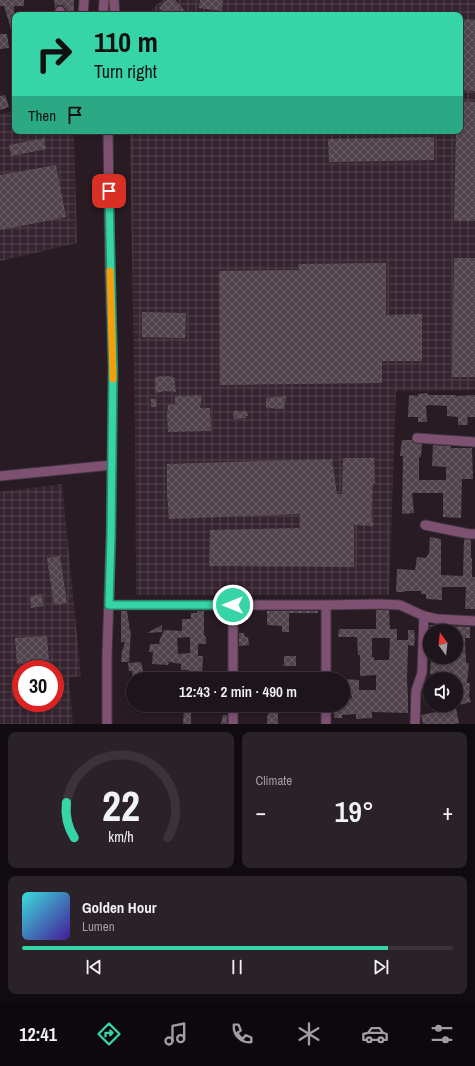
<!DOCTYPE html>
<meta charset="utf-8">
<style>
body{margin:0;font-family:"Archivo Narrow",sans-serif;background:#2b2128;color:#f1f3f6;height:100vh;display:flex;flex-direction:column;font-size:15px;white-space:nowrap}
*{box-sizing:border-box;margin:0}
p{font-size:13px;color:#a19ea3}
.icon{flex:none;width:22px;height:22px;fill:none;stroke:currentColor;stroke-width:2;stroke-linecap:round;stroke-linejoin:round}
.map{position:relative;height:724px;overflow:hidden}
.sheet{display:flex;flex-direction:column;gap:8px;padding:8px;background:#100b0f;flex:1}
.sheet>*{flex:none}
.hud{position:absolute;left:12px;top:12px;width:451px;height:122px;border-radius:8px;box-shadow:0 2px 6px #0003,0 0 0 1px #3c333a;background:#36d4a7;color:#111;overflow:hidden}
.needle{width:26px;rotate:345deg}
.tools{position:absolute;left:423px;top:624px;display:grid;gap:8px}
.tools a{display:grid;place-items:center;width:40px;height:40px;border-radius:50%;background:#1e141b;box-shadow:0 2px 6px #0003,0 0 0 1px #3c333a;font-size:20px}
.speed{position:absolute;left:12px;top:660px;display:flex;gap:8px;font-size:20px;font-weight:700;text-align:center}
.speed>*{display:grid;place-content:center;width:52px;height:52px;border-radius:50%;background:#1e141b;box-shadow:0 2px 6px #0003,0 0 0 1px #3c333a;line-height:1}
.speed .limit{border:6px solid #d22;background:#fff;color:#111}
.pin{position:absolute;display:grid;place-items:center;width:34px;height:34px;color:#fff;margin:-17px;border-radius:8px;box-shadow:0 2px 6px #0006}
.me{position:absolute;width:44px;margin:-22px;rotate:270deg;stroke-linejoin:round;filter:drop-shadow(0 0 3px #0008)}
.turn{display:flex;align-items:center;gap:14px;height:84px;padding:0 16px;font-size:18px}
.turn .icon{width:52px;height:52px;stroke-width:2.5}
.turn b{display:block;font-size:28px;line-height:34px}
.then{display:flex;align-items:center;height:38px;padding:0 16px;background:#0003;gap:8px;font-size:15px}
.big{font-size:30px;font-weight:600;line-height:1.1}
.sheet .card{flex:1;display:flex;flex-direction:column;justify-content:center;gap:6px;min-width:0;padding:0 14px;border-radius:8px;background:#2b2128}
.sheet .dial{align-items:center;gap:0}
.dial svg{height:104px;overflow:visible;fill:none;stroke:#3c333a;stroke-width:7;stroke-linecap:round;text-anchor:middle}
.dial text{fill:#f1f3f6;stroke:none}
.song{display:flex;align-items:center;gap:12px}
.cover{width:48px;height:48px;border-radius:6px;background:linear-gradient(135deg,hsl(180 70% 55%),hsl(260 70% 35%))}
.played{height:4px;border-radius:2px;background:linear-gradient(90deg,#36d4a7 85%,#3c333a 85%)}
.keys{display:flex;justify-content:space-around;direction:ltr}
.heat{display:flex;justify-content:space-between;align-items:center;font-size:22px;direction:ltr}
.sheet .tiles{flex:1;display:grid;gap:8px;grid-template-columns:1fr 1fr}
.card:last-child{grid-column:span 2}
.trip{position:absolute;left:126px;top:672px;width:224px;height:40px;border-radius:20px;background:#1e141b;box-shadow:0 2px 6px #0003,0 0 0 1px #3c333a;font-weight:600;line-height:40px;text-align:center}
.tabs{display:flex;height:64px;justify-content:space-around;align-items:center;background:#0c080b;color:#a19ea3}
.tabs .icon{width:28px;height:28px}
.tabs .selected{color:#36d4a7}
.tabs b{font-size:18px;color:#f1f3f6}
.map>svg:first-child{display:block}
.industrial{fill:url(#industrial-grid);fill-rule:evenodd}
.building{fill:url(#building-cross-hatch);fill-rule:evenodd}
.lines{fill:none;stroke-linecap:round;stroke-linejoin:round}
.minor-casing{stroke:#43373f;stroke-width:11}
.minor{stroke:#7e5172;stroke-width:9}
.route-casing{stroke:#238a6d;stroke-width:10}
.route{stroke:#36d4a7;stroke-width:7}
.slow{stroke:#f59e0b;stroke-width:7}
</style>
<div class="map">
<svg width="475" height="724" viewBox="0 0 475 724">
<defs>
<pattern id="industrial-grid" width="8" height="8" patternUnits="userSpaceOnUse"><rect width="8" height="8" fill="#362431"/><path d="M0 4h8M4 0v8" fill="none" stroke="#53444f"/></pattern>
<pattern id="building-cross-hatch" width="8" height="8" patternUnits="userSpaceOnUse"><rect width="8" height="8" fill="#52444e"/><path d="M0 0l8 8M0 8l8-8" fill="none" stroke="#6b5f68"/></pattern>
</defs>
<rect width="100%" height="100%" fill="#281b24"/>
<g class="industrial">
<path d="M162,0H475V390L396,391L389,595H136L135,436L130,131H460V15H146Z"/>
<path d="M15,111V131H74L77,243L0,261V114Z"/>
<path d="M62,484L81,676L69,678L73,724H0V492ZM21,669H55V703H21Z"/>
</g>
<g class="building">
<path d="M0,0H24V6H14L15,38L14,39L4,6H0Z"/>
<path d="M54,0H74V15H67L66,9L62,5H58L55,8Z"/>
<path d="M167,0H175L189,15H167L159,8Z"/>
<path d="M200,0H223L222,11L199,8Z"/>
<path d="M460,19L475,20V91L460,90Z"/>
<path d="M0,34H7L9,48L0,49Z"/>
<path d="M5,95L9,107L0,110V96Z"/>
<path d="M460,101L475,102V221H454L456,131H460Z"/>
<path d="M434,137V160L329,162L328,139Z"/>
<path d="M44,138L46,149L11,156L9,145Z"/>
<path d="M56,165L66,217L0,230V175Z"/>
<path d="M454,258H475V377H452Z"/>
<path d="M386,263V315L422,314V361H382V383L220,385L219,271L299,270L298,264Z"/>
<path d="M142,312L186,313L185,338L142,337Z"/>
<path d="M165,376L174,377L176,392L165,391L155,393V377Z"/>
<path d="M428,393V395H456V396L475,395V417H467L468,425H458V417L447,416V406L428,405L426,406L427,422H418V417H408L409,395L419,396L418,394Z"/>
<path d="M202,395L200,408H210L211,431L168,432L167,415L168,404L175,405V396Z"/>
<path d="M286,396V402H284L285,409L266,408V398Z"/>
<path d="M151,399H157L156,407H151Z"/>
<path d="M234,411H247L248,416H246V418L234,419L233,414Z"/>
<path d="M402,440H412L414,443L422,444L421,457H419V480H446V467L432,466L433,445L451,446V448H472L473,479H462L461,518L443,517V493H412L414,513L402,514L403,456H400Z"/>
<path d="M343,458H374L375,483H373L371,518H373V526L354,525V567L209,566L210,530L300,528V514L169,519L167,493V464L332,459L337,494H342Z"/>
<path d="M430,537L441,539V575L463,576L464,539L471,540V558H472V577H475V609H465L466,587H442V600L426,599V594H421V591H405V592H396L397,569L415,570L417,557L426,558L429,553Z"/>
<path d="M60,556L67,603L54,605L47,558Z"/>
<path d="M42,594L43,606L31,608L30,596Z"/>
<path d="M376,610H389L390,629H397V640H408V630H414L415,638L414,646L408,645L407,680L408,698V713L372,712V718L356,719V714L342,715V718H334V705H345V700L352,698L350,688H343V679L359,680V690H376V675L360,676V655H358L357,637H338L339,629H376ZM372,638H390L389,660H374V657H372Z"/>
<path d="M121,611H127L130,631H131L129,662H121L122,651L125,642H121Z"/>
<path d="M197,611H204V635L205,636V637H206V644H198V656H203L202,674L189,673V670H181V664L169,662L168,665L152,664L153,652H149L150,644H159L160,639L164,630L182,631V619H191V613H197ZM190,637V653L178,654L177,638Z"/>
<path d="M267,611H318V613H289V632H282V626L267,625Z"/>
<path d="M162,625V632L147,633Z"/>
<path d="M430,625L470,627V638H465L466,663H469L467,683H470L469,696L471,702L459,705L456,694V676L430,674L431,661L452,662V657H456V631H431Z"/>
<path d="M239,633H244L245,637H248L249,645L239,646Z"/>
<path d="M47,636L49,662L17,664L15,638Z"/>
<path d="M284,656H296V666H283L284,662Z"/>
<path d="M141,662L145,679H133L132,671H129L128,663Z"/>
<path d="M269,705H278V724H267V716H268Z"/>
<path d="M184,707H191V724H183Z"/>
<path d="M456,708L459,723L455,724H423L421,715Z"/>
<path d="M223,715H227V724H221Z"/>
</g>
<g class="lines">
<g class="minor-casing">
<g id="minor">
<path d="M114,0L115,15"/>
<path d="M60,11L61,15"/>
<path d="M83,15L84,0"/>
<path d="M103,15L104,0"/>
<path d="M417,438L475,442"/>
<path d="M0,476L112,465"/>
<path d="M425,525L469,534H475"/>
<path d="M109,605H326L380,604L400,605L424,616L437,619L475,621"/>
<path d="M233,679V605"/>
<path d="M326,679V605"/>
<path d="M107,724V656L111,535L113,369L110,278L108,131"/>
<path d="M233,724V705"/>
<path d="M326,724V705"/>
<path d="M415,724L416,691L422,673L424,616"/>
</g>
</g>
<use href="#minor" class="minor"/>
</g>
<g class="lines">
<g class="route-casing">
<path id="route" d="M109,191L113,368L111,535L109,605H233"/>
</g>
<use href="#route" class="route"/>
<path class="slow" d="M110,271L113,379"/>
</g>
</svg>
<div class="tools">
<a><svg class="needle" viewBox="-14 -14 28 28"><path d="M0-13l5 13h-10z" fill="#e53935"/><path d="M0 13l5-13h-10z" fill="#a19ea3"/></svg></a>
<a><svg class="icon" aria-label="sound" viewBox="0 0 24 24"><path d="M4 9h4l5-4v14l-5-4H4zM17 9q2 3 0 6"/></svg></a>
</div>
<div class="speed"><div class="limit">30</div></div>
<div class="pin" style="left:109px;top:191px;background:#d93025"><svg class="icon" aria-label="arrive" viewBox="0 0 24 24"><path d="M6 21V4h12l-3 4 3 4H6"/></svg></div>
<svg class="me" style="left:233px;top:605px" viewBox="-20 -20 40 40"><circle r="17" fill="#36d4a7" stroke="#fff" stroke-width="3"/><path d="M0-11L8 9 0 5-8 9z" fill="#fff"/></svg>
<div class="trip">12:43 · 2 min · 490 m</div>
<div class="hud">
<div class="turn"><svg class="icon" aria-label="right" viewBox="0 0 24 24"><path d="M7 20v-9h11M14 6l5 5-5 5"/></svg><div><b>110 m</b>Turn right</div></div>
<div class="then">Then<svg class="icon" aria-label="arrive" viewBox="0 0 24 24"><path d="M6 21V4h12l-3 4 3 4H6"/></svg></div>
</div>
</div>
<section class="sheet">
<div class="tiles">
<div class="card dial"><svg viewBox="0 0 100 80">
<path d="M14 69A42 42 0 1 1 86 69"/>
<path d="M14 69A42 42 0 0 1 8 42" stroke="#36d4a7"/>
<text x="50" y="56" font-size="32" font-weight="700">22</text>
<text x="50" y="72" font-size="11">km/h</text>
</svg></div>
<div class="card"><p>Climate</p>
<div class="heat"><a>−</a><b class="big">19°</b><a>+</a></div>
</div>
<div class="card">
<div class="song"><i class="cover"></i><div><b>Golden Hour</b><p>Lumen</p></div></div>
<div class="played"></div>
<div class="keys"><svg class="icon" aria-label="previous" viewBox="0 0 24 24"><path d="M18 5L8 12l10 7zM5 5v14"/></svg><svg class="icon" aria-label="pause" viewBox="0 0 24 24"><path d="M8 5v14M16 5v14"/></svg><svg class="icon" aria-label="next" viewBox="0 0 24 24"><path d="M6 5l10 7-10 7zM19 5v14"/></svg></div>
</div>
</div>
</section>
<nav class="tabs">
<b>12:41</b>
<svg class="icon selected" aria-label="directions" viewBox="0 0 24 24"><path d="M12 3l9 9-9 9-9-9zM9 14v-3h6M13 9l2 2-2 2"/></svg>
<svg class="icon" aria-label="music" viewBox="0 0 24 24"><path d="M9 18V5l10-2v13"/><circle cx="6" cy="18" r="3"/><circle cx="16" cy="16" r="3"/></svg>
<svg class="icon" aria-label="phone" viewBox="0 0 24 24"><path d="M5 4h4l2 5-3 2q2 4 5 5l2-3 5 2v4C11 20 4 13 5 4z"/></svg>
<svg class="icon" aria-label="climate" viewBox="0 0 24 24"><path d="M12 3v18M4 7l16 10M4 17L20 7"/></svg>
<svg class="icon" aria-label="car" viewBox="0 0 24 24"><path d="M5 17H2v-5l4-1 3-4h7l3 4 3 1v5h-3M9 17h6M6 11h13"/><circle cx="7" cy="17" r="2"/><circle cx="17" cy="17" r="2"/></svg>
<svg class="icon" aria-label="filters" viewBox="0 0 24 24"><path d="M4 7h16M4 17h16"/><circle cx="9" cy="7" r="2"/><circle cx="15" cy="17" r="2"/></svg>
</nav>
